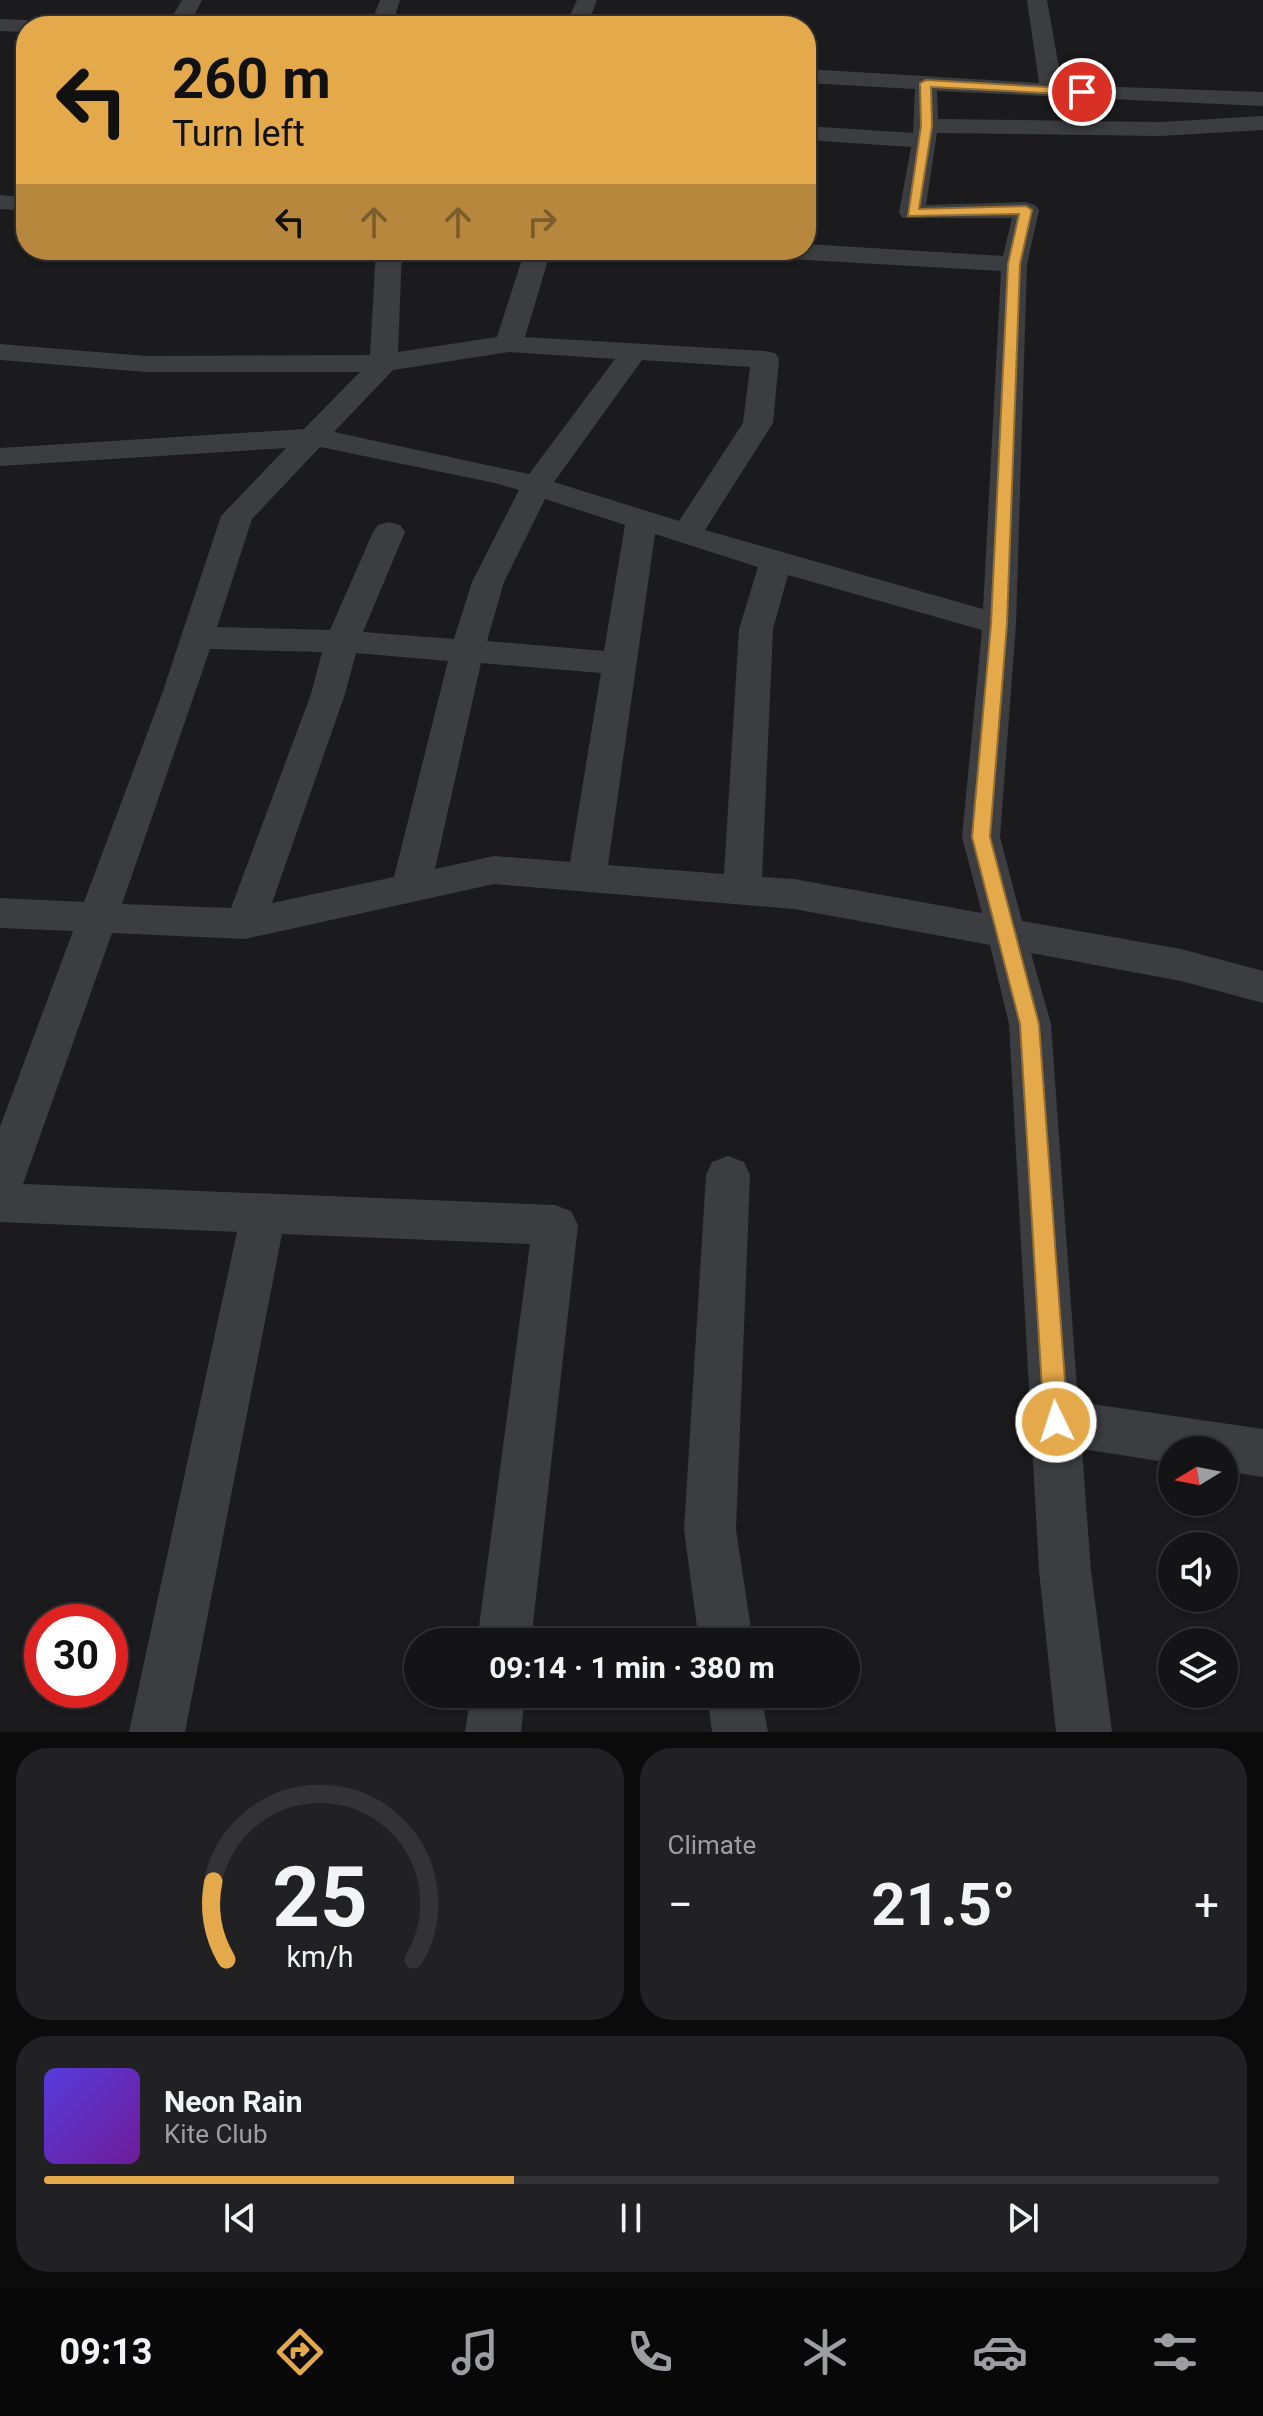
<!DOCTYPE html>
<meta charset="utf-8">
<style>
body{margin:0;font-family:Roboto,sans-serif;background:#212123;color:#f1f3f6;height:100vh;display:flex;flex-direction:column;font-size:30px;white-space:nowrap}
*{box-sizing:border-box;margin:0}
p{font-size:26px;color:#9d9ea1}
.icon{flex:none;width:44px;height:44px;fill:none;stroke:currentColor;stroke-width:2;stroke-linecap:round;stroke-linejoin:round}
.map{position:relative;height:1732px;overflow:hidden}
.details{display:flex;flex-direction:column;gap:16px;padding:16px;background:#0b0b0c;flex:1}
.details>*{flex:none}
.hud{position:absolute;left:16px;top:16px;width:800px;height:244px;border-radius:32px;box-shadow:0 2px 6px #0004,0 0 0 2px #333335;background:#e4a94b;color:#111;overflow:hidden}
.needle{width:52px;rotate:260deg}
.fabs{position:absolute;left:1158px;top:1436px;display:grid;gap:16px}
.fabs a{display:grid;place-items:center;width:80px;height:80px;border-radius:50%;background:#141416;box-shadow:0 2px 6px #0004,0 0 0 2px #333335;font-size:40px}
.speed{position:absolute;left:24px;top:1604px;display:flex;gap:16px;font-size:40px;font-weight:700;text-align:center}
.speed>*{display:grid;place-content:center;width:104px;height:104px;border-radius:50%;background:#141416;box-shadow:0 2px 6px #0004,0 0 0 2px #333335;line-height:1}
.speed .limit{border:12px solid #d22;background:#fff;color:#111}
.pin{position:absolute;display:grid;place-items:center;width:68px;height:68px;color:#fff;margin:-34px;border:4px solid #fff;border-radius:50%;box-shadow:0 2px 8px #0007}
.me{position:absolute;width:88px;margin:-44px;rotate:356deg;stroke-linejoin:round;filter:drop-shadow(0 0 6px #0008)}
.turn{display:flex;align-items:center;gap:28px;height:168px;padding:0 24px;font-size:36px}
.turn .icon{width:104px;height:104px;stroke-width:2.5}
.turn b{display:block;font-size:56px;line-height:68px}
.lanes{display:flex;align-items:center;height:76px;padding:0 24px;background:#0003;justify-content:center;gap:40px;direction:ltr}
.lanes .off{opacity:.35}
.big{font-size:60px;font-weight:700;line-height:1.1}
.details .widget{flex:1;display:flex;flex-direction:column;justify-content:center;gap:12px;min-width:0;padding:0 28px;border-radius:32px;background:#212123}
.details .dial{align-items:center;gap:0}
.dial svg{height:208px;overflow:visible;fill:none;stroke:#333335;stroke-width:7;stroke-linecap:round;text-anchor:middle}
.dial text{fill:#f1f3f6;stroke:none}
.song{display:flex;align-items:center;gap:24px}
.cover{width:96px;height:96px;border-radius:12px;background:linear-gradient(135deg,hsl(250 70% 55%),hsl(280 70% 35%))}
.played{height:8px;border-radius:4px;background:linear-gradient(90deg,#e4a94b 40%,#333335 40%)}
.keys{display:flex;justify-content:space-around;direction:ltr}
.heat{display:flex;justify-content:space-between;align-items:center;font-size:44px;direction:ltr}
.details .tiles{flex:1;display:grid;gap:16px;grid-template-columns:1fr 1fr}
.widget:last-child{grid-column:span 2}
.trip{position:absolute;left:404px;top:1628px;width:456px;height:80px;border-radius:40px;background:#141416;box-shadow:0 2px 6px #0004,0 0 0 2px #333335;font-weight:700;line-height:80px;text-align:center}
.tab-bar{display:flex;height:128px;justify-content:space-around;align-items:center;background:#080809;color:#9d9ea1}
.tab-bar .icon{width:56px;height:56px}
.tab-bar .current{color:#e4a94b}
.tab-bar b{font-size:36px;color:#f1f3f6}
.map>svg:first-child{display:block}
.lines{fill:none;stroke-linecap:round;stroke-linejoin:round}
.street{fill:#3c3d41;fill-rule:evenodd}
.route{fill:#e4a94b;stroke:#946e31;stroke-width:2}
</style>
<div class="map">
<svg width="1263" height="1732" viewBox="0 0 1263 1732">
<rect width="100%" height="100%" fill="#1b1b1d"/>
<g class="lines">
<g class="street">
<path d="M182,0H202L189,26H167Z"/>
<path d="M380,0H400L392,26H370Z"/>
<path d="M577,0H597L587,26H565Z"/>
<path d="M1027,0H1047L1062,85L1263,92V106L937,91L938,119L1160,122L1263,116V130L1160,136L937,133L926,205L1026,202L1035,205L1039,210L1027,264L1016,624L1000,837L1022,921L1181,949L1263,971V1003L1181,981L1031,953L1051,1024L1078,1402L1263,1429V1477L1224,1471V1450H1172V1463L1082,1449L1091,1571L1112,1732H1056L1039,1571L1009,1024L990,945L794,909L494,884L245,939L112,933L23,1184L555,1205L571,1211L578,1225L531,1642H477L530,1244L282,1234L185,1732H129L237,1232L0,1222V1127L73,931L0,928V898L84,902L163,691L221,516L286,448L0,466V448L304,429L360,372H145L0,360V344L145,356L370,355L376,250H402L398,352L497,337L525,250H551L525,337L765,351L775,353L779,359L773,423L705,530L983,609L1001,271L771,258L762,255L758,250H806V244L1003,256L1012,218H903L899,213L911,147L806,140V126L913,133L915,89L806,83V69L1039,83ZM509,352L615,359L529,474L334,432L393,370ZM642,360L750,367L743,423L679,521L554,482ZM320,447L495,483L519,490L472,582L454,639L363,632L405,532L400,525L389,522L378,525L373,532L330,630L217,627L252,519ZM545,499L625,525L604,651L487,641L504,582ZM655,534L758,567L739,629L724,874L608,865ZM788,575L982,630L962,837L982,913L794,879L762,877L773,629ZM210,649L322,652L311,694L231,908L122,904ZM356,653L448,661L394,877L272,903L345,694ZM481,663L601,673L570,862L494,856L435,869Z"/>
<path d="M0,19L26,20L37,26H26V32L0,31Z"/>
<path d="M0,195L26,197V211L0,209Z"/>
<path d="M728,1156L744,1162L750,1175L736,1530L753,1642H699L684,1530L706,1175L712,1162Z"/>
<path d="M471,1694H525L521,1732H465Z"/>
<path d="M707,1694H761L768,1732H712Z"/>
</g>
</g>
<path class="route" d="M926,80L1082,89L1088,92L1082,95L931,87L932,126L919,209L1026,206L1032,210L1020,264L1007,624L990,837L1039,1024L1068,1422L1064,1430L1056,1434L1048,1430L1044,1422L1020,1024L972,837L991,624L1008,264L1019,214L908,216L921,126L920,83Z"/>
</svg>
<div class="fabs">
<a><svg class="needle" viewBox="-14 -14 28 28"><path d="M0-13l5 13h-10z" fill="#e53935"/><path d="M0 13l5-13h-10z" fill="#9d9ea1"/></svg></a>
<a><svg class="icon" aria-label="sound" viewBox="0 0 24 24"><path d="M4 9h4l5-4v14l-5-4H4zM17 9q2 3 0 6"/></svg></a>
<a><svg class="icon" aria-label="layers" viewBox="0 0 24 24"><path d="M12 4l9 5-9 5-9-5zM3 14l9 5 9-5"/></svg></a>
</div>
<div class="speed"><div class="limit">30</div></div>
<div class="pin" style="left:1082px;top:92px;background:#d93025"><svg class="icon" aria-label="arrive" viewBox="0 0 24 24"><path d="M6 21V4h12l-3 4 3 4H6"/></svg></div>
<svg class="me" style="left:1056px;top:1422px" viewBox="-20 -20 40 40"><circle r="17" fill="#e4a94b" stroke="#fff" stroke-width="3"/><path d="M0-11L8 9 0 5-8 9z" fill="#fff"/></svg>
<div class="trip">09:14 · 1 min · 380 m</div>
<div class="hud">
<div class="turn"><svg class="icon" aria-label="left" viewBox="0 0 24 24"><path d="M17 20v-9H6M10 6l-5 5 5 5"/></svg><div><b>260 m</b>Turn left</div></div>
<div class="lanes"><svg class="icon" aria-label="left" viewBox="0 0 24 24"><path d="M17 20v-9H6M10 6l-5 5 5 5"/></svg><svg class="icon off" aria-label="ahead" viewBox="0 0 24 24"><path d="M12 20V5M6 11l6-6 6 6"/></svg><svg class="icon off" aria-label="ahead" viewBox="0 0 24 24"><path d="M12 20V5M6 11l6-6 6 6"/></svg><svg class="icon off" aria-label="right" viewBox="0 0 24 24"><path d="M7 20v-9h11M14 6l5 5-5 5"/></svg></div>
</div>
</div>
<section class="details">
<div class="tiles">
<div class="widget dial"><svg viewBox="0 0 100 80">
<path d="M14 69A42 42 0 1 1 86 69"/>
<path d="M14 69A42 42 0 0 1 9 39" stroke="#e4a94b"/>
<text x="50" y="56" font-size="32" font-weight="700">25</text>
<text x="50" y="72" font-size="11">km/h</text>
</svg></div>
<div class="widget"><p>Climate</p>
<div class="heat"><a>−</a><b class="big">21.5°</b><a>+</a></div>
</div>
<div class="widget">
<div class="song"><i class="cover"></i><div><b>Neon Rain</b><p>Kite Club</p></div></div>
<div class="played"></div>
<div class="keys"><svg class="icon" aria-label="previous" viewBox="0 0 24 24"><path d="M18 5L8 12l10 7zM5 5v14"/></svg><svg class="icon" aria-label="pause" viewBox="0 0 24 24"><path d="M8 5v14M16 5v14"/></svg><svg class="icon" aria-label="next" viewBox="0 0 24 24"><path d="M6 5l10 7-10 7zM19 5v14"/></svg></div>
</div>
</div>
</section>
<nav class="tab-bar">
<b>09:13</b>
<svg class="icon current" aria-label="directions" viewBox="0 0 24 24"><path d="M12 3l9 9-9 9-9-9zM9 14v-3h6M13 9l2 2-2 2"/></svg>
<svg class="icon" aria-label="music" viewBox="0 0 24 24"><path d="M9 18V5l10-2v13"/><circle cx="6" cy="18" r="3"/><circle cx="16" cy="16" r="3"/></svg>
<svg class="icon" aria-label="phone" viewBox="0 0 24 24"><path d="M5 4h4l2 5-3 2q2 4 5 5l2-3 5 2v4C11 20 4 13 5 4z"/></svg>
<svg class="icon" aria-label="climate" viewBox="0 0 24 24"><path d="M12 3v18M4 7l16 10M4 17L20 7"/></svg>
<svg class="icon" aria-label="car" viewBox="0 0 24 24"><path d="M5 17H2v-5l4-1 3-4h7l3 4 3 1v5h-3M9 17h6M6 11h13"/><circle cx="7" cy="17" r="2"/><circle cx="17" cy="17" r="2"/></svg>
<svg class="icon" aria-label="filters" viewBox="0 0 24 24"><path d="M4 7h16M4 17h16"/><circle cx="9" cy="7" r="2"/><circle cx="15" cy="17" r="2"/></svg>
</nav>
